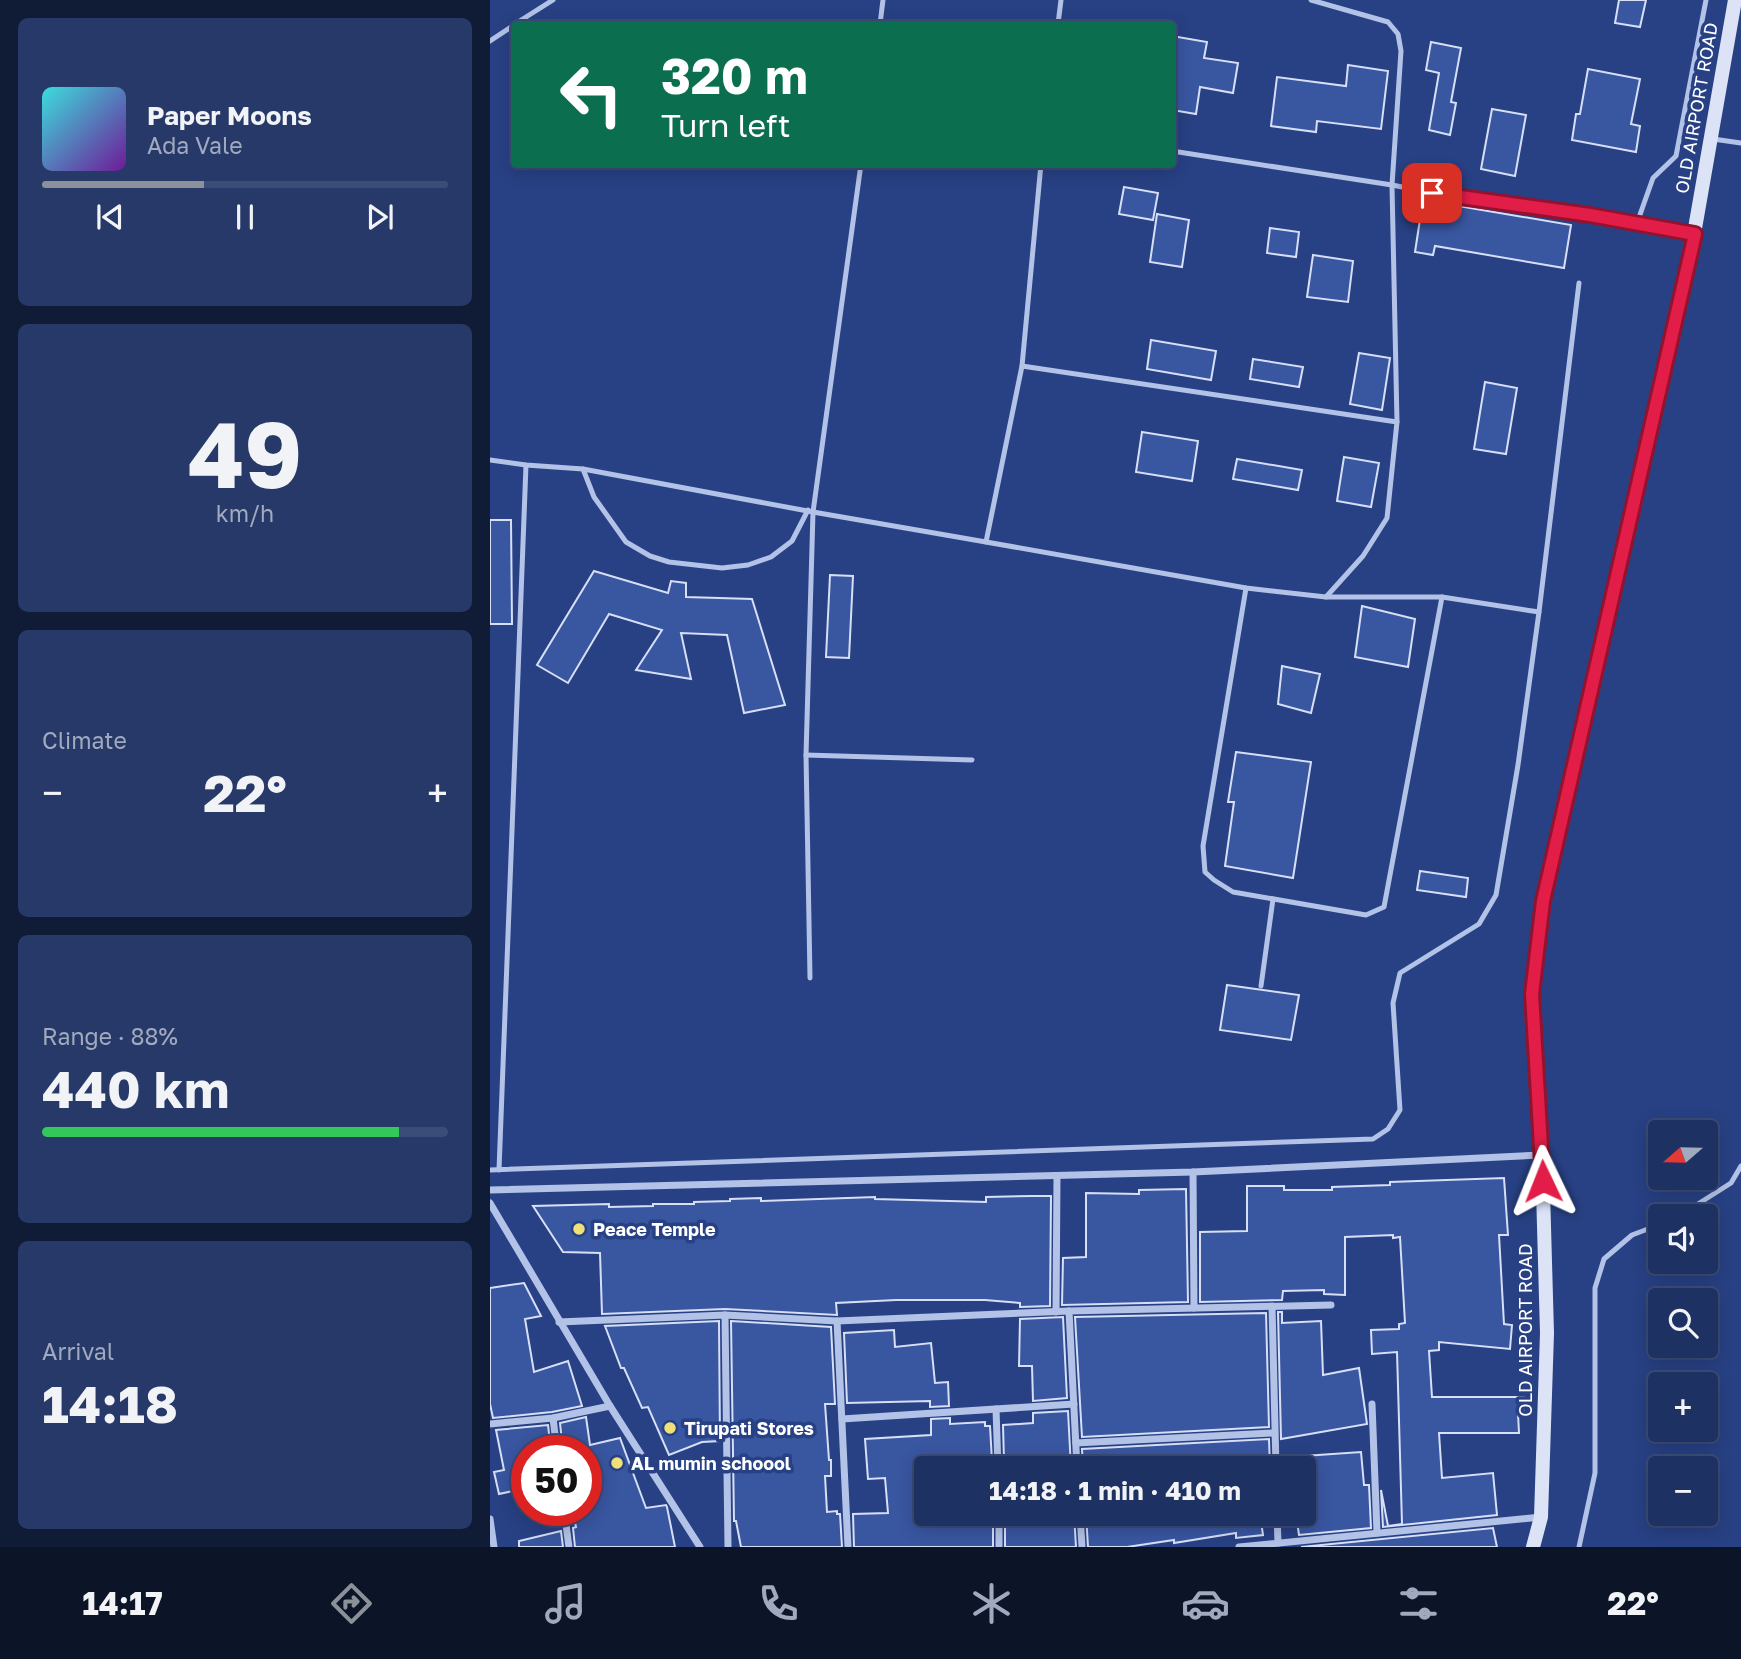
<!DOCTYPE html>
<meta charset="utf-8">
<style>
body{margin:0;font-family:"Golos Text",sans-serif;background:#263969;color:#f1f3f6;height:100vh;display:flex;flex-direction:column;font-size:26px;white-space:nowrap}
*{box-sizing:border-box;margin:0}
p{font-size:23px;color:#a1a9be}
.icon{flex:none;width:38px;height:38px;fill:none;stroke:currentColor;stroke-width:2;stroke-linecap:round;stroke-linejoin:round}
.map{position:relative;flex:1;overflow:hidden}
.panel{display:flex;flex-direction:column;gap:18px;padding:18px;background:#101b36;width:490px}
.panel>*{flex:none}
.top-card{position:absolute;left:21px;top:21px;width:665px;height:147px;border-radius:7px;box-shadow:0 4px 18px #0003,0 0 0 2px #3c4c78;background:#0b6e4f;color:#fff;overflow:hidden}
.needle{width:46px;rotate:250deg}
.buttons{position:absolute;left:1158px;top:1120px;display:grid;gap:14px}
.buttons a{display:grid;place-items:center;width:70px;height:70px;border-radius:7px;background:#1e3163;box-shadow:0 4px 18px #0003,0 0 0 2px #3c4c78;font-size:35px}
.speed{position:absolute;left:21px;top:1435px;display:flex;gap:14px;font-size:35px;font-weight:700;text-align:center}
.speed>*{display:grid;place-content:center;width:91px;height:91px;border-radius:50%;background:#1e3163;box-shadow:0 4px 18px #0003,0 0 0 2px #3c4c78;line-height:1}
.speed .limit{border:10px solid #d22;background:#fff;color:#111}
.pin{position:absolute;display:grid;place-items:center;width:60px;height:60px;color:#fff;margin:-30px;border-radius:14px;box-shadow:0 4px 10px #0006}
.me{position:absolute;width:77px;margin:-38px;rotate:358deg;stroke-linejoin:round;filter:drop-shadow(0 0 5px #0008)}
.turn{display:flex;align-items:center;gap:24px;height:147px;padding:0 35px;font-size:32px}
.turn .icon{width:91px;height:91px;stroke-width:2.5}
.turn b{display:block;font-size:49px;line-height:60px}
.big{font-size:52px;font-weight:700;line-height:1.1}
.panel .widget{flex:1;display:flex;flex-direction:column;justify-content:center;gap:10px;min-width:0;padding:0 24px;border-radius:10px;background:#263969}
.panel .dial{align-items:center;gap:0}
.dial b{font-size:91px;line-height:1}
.song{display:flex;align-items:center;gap:21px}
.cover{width:84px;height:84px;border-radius:10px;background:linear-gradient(135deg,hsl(180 70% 55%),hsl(280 70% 35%))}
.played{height:7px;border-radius:4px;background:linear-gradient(90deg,#8c9099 40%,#3c4c78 40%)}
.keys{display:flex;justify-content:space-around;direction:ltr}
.heat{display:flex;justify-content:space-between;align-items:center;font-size:38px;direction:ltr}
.charge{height:10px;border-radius:5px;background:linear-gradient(90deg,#34c759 88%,#3c4c78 0)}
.trip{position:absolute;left:424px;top:1456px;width:402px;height:70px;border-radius:7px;background:#1e3163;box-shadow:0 4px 18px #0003,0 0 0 2px #3c4c78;font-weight:700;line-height:70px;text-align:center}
.tab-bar{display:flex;height:112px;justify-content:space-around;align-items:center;background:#0c1428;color:#a1a9be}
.tab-bar .icon{width:49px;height:49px}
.tab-bar .on{color:#8c9099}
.tab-bar b{font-size:32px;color:#f1f3f6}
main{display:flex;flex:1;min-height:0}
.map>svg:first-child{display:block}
.building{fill:#3956a1;stroke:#d6dff6;stroke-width:2}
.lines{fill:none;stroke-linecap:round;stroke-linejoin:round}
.lane{stroke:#b3c2e7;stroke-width:5}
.street{stroke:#b3c2e7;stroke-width:7}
.secondary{stroke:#dce3f7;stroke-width:14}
.route-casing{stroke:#92132f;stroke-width:18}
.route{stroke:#e11d48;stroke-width:12}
.poi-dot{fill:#efe079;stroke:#284184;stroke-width:2.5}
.labels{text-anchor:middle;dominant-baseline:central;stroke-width:7;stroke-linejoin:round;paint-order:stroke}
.street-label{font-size:18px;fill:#fff;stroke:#284184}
.poi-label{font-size:18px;font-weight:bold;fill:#fff;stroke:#284184;text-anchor:start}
</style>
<main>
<section class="panel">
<div class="widget">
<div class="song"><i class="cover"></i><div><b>Paper Moons</b><p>Ada Vale</p></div></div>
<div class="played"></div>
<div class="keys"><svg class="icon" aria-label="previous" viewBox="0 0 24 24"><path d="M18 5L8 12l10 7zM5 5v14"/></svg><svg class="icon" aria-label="pause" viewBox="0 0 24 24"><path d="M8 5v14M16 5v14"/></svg><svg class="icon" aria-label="next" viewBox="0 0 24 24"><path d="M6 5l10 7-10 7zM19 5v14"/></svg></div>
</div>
<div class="widget dial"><b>49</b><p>km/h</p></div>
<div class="widget"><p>Climate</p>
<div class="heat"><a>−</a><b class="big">22°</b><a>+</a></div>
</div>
<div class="widget"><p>Range · 88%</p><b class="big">440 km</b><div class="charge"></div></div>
<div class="widget"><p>Arrival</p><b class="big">14:18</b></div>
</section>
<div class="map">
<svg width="1251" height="1547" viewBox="0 0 1251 1547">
<rect width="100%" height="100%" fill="#284184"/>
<g class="building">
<path d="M1129,0H1156L1150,27L1125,23Z"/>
<path d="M682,36L717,42L714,58L748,63L743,93L710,87L706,114L682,110Z"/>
<path d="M941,42L971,48L961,102L966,103L960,135L939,130L949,73L936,70Z"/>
<path d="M858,65L898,71L891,129L827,121L826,132L781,126L787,77L856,86Z"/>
<path d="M1098,69L1150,79L1141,124L1150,126L1146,152L1082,140L1086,114H1090Z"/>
<path d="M1002,109L1036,115L1025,176L991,169Z"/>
<path d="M634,187L668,193L663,220L629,214Z"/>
<path d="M933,200L1081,225L1074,268L945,246L943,255L925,252Z"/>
<path d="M667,214L699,220L692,267L660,262Z"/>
<path d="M780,228L809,232L806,257L777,253Z"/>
<path d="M823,255L863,261L858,302L817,297Z"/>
<path d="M661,340L726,351L721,380L657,369Z"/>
<path d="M869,353L900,358L892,410L860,404Z"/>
<path d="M763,359L813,367L809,387L760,379Z"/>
<path d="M995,382L1027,388L1016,454L984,449Z"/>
<path d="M652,432L708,441L702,481L646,472Z"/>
<path d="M854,457L889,463L881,507L847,501Z"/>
<path d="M747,459L812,470L808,490L743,479Z"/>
<path d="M0,520H21L22,624H0Z"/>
<path d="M104,571L178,593L181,581L196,583V597L262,599L295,705L254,713L237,635L191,633L201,679L146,670L172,630L119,614L78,683L47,665Z"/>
<path d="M340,575L363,576L359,658L336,657Z"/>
<path d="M872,606L925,619L918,667L865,657Z"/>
<path d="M792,666L830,674L821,713L788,704Z"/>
<path d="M746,752L821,762L803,878L735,866L744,802H738Z"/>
<path d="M930,871L978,878L976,897L927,890Z"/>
<path d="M737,985L809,995L801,1040L730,1030Z"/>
<path d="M1014,1178L1018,1235H1009L1014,1324L1022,1325L1020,1349L949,1342V1350L939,1351L942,1397H1034V1413H1028L1029,1433H949L952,1478L1003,1473L1007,1515L893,1527L891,1490L898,1526L912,1524L907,1352L882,1354L881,1330L909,1329V1324L915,1323L910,1237L903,1238V1235L855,1237V1295L834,1294V1290L793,1291L792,1300L710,1302V1232L757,1231V1186H794V1190H842V1187L900,1185V1182Z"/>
<path d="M696,1189L698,1302L572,1305L573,1258L596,1257V1193L649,1194V1190Z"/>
<path d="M542,1196H561L560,1306L530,1307V1303L495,1300H406L346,1303L347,1315L235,1309L112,1314L110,1253L73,1252L43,1206L119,1204V1207L163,1206V1204H204V1202L240,1201V1199L271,1198V1201L385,1197V1199L496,1202V1197Z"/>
<path d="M34,1283L51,1316L35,1319L44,1372L78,1361L92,1406L62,1412L3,1418L0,1404V1288Z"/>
<path d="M788,1312H792V1323L831,1321L833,1375L869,1368L877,1424L791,1439Z"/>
<path d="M776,1313L779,1427L592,1437L585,1317Z"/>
<path d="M573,1317L577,1398L543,1401L542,1366H529L530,1319Z"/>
<path d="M229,1321L230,1441L212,1442L179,1455L158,1407L152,1408L134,1368H131L115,1326Z"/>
<path d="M241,1321L341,1327L345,1404H335L339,1460H341V1476H335L337,1512L347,1511V1514H350L352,1547H251L246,1521H244Z"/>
<path d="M404,1330L405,1347L441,1343L445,1383L458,1382L459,1406L440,1407V1401L357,1403L354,1333Z"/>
<path d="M578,1411L581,1468H544V1459L514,1461L513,1425L543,1423V1413Z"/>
<path d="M96,1417L100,1445L130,1438L156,1508L176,1505L177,1507L185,1547H85L83,1528L86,1527L83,1514L96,1511V1451H73L70,1423Z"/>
<path d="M460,1418V1424L495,1422V1426H500L502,1461H499L500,1468H436V1518L469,1519L503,1515V1547H364L363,1514L398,1513L395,1478L378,1479L375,1439L441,1435V1419Z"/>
<path d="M58,1425L61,1451H37V1488L9,1494L4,1472L14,1470L6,1430Z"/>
<path d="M779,1439L780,1468H593L592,1449Z"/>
<path d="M871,1452L874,1485H879L881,1528L809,1535L806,1514H814V1456Z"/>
<path d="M515,1514H584L586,1547H515Z"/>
<path d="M596,1514H770L773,1535L746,1538V1533L684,1543V1540L637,1547H598Z"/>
<path d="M1003,1528L1007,1547H811Z"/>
<path d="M71,1531L73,1547H29V1541Z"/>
</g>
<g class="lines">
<g class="lane">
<path d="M821,0L898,22L908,34L911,51L902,185C1001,205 1102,213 1201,233"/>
<path d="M25,24L63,0"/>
<path d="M390,24L393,0"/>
<path d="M568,24L571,0"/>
<path d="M0,41L24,25"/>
<path d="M1223,139L1251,143"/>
<path d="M551,164L532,366L496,542L756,588L836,597L873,556L897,518L907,422L902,185L682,151"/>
<path d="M1147,223L1163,178L1186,156L1216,0"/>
<path d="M532,366L907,422"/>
<path d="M0,460L36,465L93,469L323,512L496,542"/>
<path d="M93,469L104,497L136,542L160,556L179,562L232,568L258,565L281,557L302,541L318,510"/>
<path d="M756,588L713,846L715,872L724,880L743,892L876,915L894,907L952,597"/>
<path d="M1049,612L1089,283"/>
<path d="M316,755L482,760"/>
<path d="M320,978L316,755L323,512L371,164"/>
<path d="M771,986L783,899"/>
<path d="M0,1170L883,1139L898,1129L910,1110L903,1003L910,973L989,924L1006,895L1028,765L1049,612L952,597H836"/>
<path d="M9,1170L36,465"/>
<path d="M1189,1216L1241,1183L1251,1166"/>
<path d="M1089,1547L1105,1473V1288L1114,1259L1142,1235L1171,1224"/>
</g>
<g class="street">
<path d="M703,1172L704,1308"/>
<path d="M0,1190L703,1172L1051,1155"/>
<path d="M0,1203L120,1406L210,1547"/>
<path d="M782,1306L786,1468"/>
<path d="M579,1311L587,1468"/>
<path d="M566,1312L567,1176"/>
<path d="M235,1315L347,1321L579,1311L841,1305"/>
<path d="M347,1321L358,1547"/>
<path d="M69,1322L235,1315L238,1547"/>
<path d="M882,1404L887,1533"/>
<path d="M506,1409L508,1468"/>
<path d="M63,1418L67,1451"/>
<path d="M352,1419L584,1404"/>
<path d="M0,1424L63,1418L120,1406"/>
<path d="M586,1443L784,1433"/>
<path d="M74,1510L79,1547"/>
<path d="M509,1514V1547"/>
<path d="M590,1514L592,1547"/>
<path d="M787,1514L788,1543"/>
<path d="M0,1519L4,1547"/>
<path d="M749,1547L1051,1517"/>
</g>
<path class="secondary" d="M1043,1547L1051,1517L1057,1333L1052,1155L1042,994L1053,901L1204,234L1245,0"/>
</g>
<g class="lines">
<g class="route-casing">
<path id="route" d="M942,193L1100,215L1205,234L1053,901L1042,994L1053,1181"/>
</g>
<use href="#route" class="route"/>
</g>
<g class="poi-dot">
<circle cx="89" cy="1229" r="7"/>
<circle cx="180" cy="1428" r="7"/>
<circle cx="127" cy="1463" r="7"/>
</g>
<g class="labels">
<g class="street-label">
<text transform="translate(1206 108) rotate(-80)">OLD AIRPORT ROAD</text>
<text transform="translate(1035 1330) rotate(-90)">OLD AIRPORT ROAD</text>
</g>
<g class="poi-label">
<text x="103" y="1229">Peace Temple</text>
<text x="194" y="1428">Tirupati Stores</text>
<text x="141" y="1463">AL mumin schoool</text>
</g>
</g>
</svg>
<div class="buttons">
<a><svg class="needle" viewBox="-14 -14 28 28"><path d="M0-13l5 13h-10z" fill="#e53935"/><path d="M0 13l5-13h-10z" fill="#a1a9be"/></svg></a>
<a><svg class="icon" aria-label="sound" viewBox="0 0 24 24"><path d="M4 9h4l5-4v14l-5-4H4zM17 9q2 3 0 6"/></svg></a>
<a><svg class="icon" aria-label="search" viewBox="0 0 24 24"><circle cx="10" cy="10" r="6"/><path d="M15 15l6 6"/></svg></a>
<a>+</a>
<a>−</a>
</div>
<div class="speed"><div class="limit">50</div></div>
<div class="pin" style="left:942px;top:193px;background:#d93025"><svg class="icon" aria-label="arrive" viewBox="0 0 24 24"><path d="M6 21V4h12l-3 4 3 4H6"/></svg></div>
<svg class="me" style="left:1053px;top:1181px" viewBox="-20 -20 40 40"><path d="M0-17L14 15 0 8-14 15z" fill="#e11d48" stroke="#fff" stroke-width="4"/></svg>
<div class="trip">14:18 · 1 min · 410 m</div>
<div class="top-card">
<div class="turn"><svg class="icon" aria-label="left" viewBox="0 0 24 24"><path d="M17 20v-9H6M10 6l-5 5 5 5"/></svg><div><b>320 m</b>Turn left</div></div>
</div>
</div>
</main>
<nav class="tab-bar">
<b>14:17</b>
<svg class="icon on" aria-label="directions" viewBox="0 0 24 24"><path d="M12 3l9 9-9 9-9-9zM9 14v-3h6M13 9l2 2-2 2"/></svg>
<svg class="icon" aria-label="music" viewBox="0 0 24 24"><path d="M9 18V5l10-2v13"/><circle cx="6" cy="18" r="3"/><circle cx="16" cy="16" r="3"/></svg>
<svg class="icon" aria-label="phone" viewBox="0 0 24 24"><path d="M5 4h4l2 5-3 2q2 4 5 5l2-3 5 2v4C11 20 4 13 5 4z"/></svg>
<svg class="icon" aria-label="climate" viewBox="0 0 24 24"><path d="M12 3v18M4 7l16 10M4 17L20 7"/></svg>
<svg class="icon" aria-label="car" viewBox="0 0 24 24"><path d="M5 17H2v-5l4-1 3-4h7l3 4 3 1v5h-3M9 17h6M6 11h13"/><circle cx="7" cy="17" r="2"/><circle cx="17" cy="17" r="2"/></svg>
<svg class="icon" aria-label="filters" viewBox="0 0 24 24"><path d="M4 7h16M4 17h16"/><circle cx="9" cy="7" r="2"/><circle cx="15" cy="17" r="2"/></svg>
<b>22°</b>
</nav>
